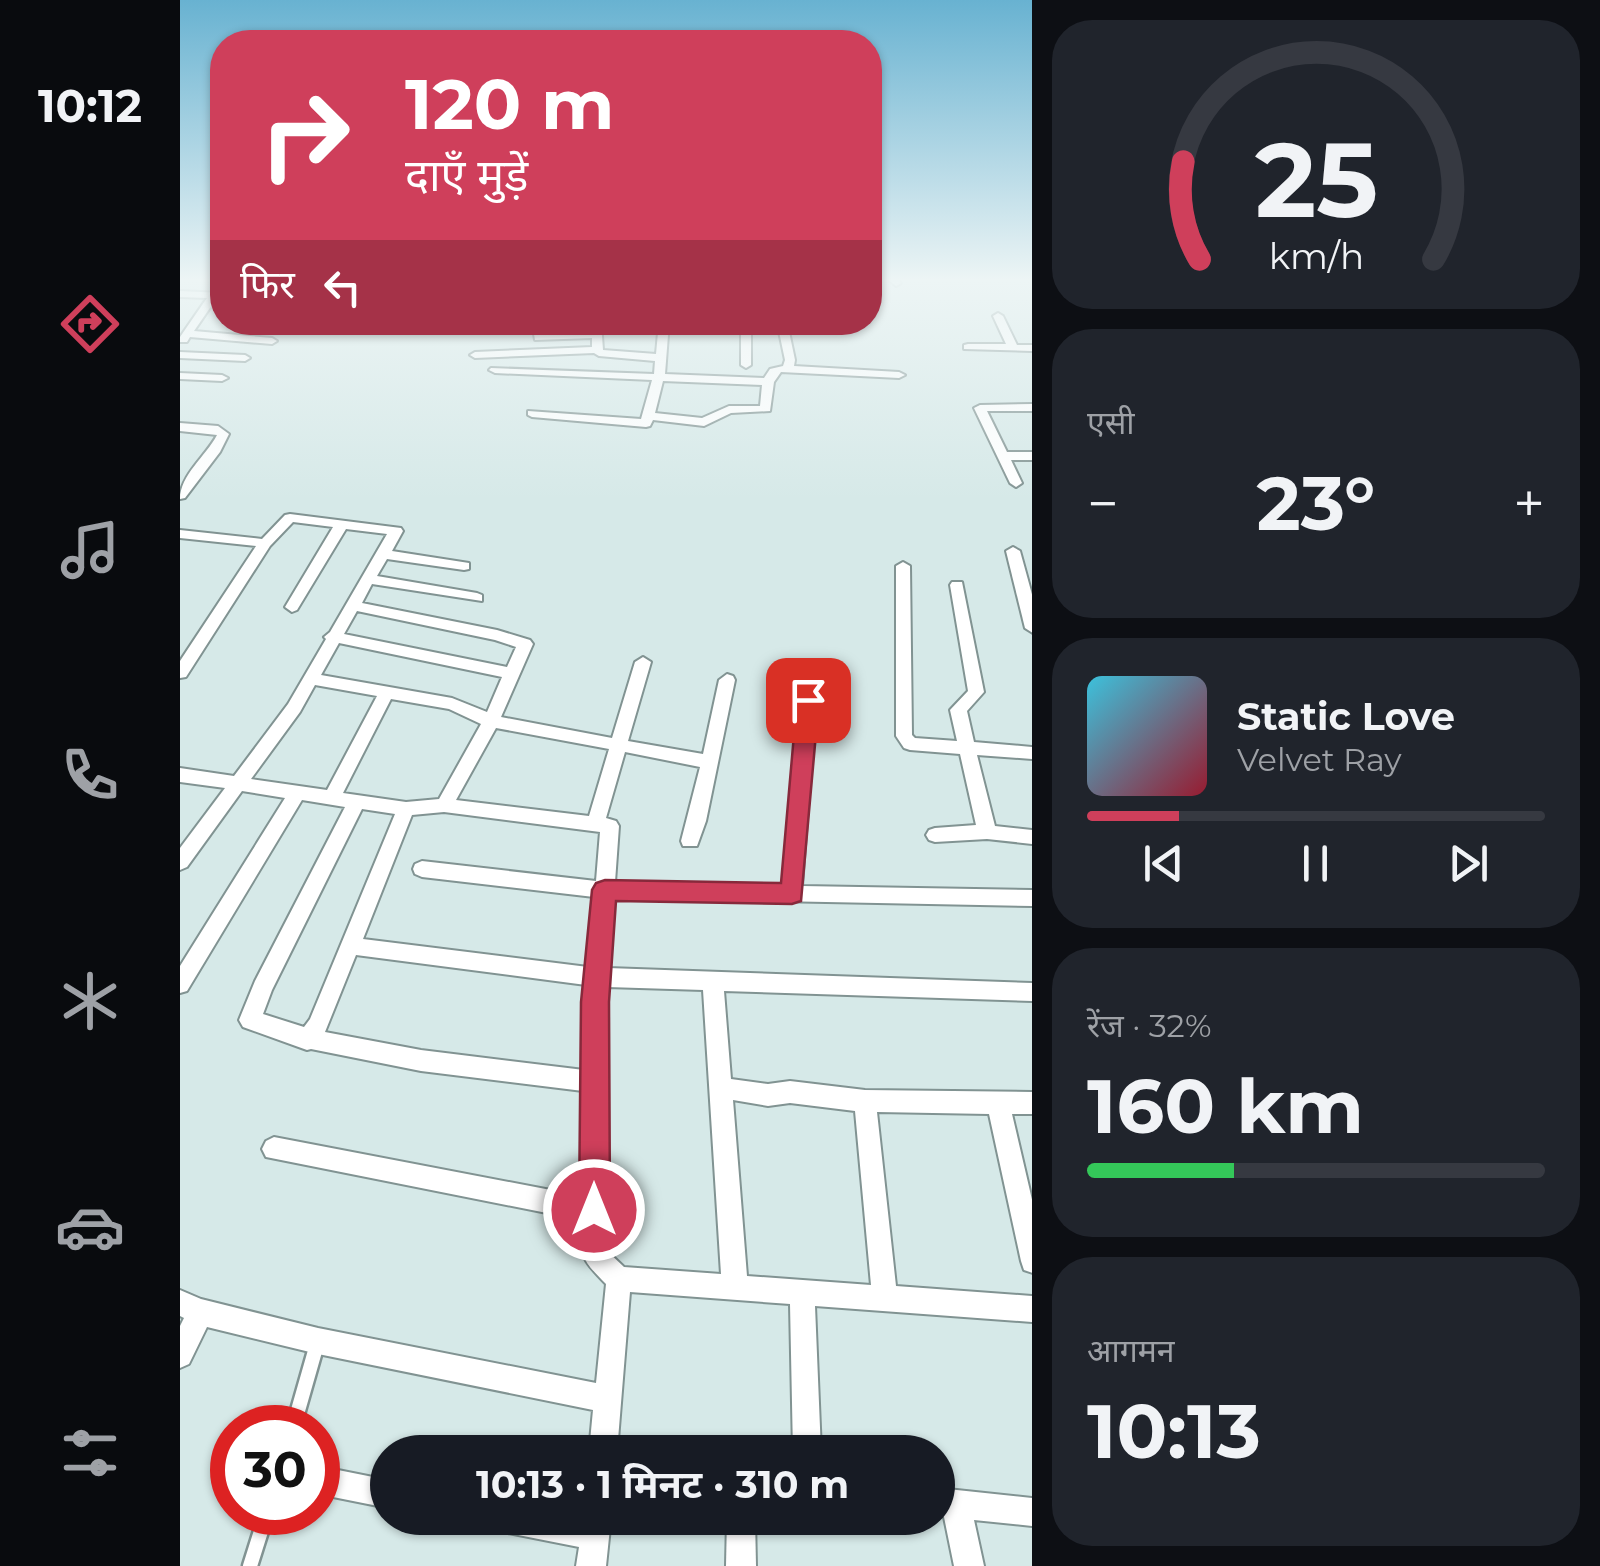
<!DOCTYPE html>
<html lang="hi">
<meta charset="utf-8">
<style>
body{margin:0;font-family:Montserrat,"Noto Sans Devanagari",sans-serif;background:#20242c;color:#f1f3f6;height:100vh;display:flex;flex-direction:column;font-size:38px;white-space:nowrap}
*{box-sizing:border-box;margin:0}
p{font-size:32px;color:#9ea1a6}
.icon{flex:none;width:55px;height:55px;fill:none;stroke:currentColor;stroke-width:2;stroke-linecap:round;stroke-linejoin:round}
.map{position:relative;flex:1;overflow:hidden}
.side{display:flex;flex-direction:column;gap:20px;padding:20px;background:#0d0f14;width:568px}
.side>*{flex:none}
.hud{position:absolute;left:30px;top:30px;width:672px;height:305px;border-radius:40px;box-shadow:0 2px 8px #0004;background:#cf3f5b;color:#fff;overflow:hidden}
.speed{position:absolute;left:30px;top:1405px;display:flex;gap:20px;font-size:50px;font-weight:700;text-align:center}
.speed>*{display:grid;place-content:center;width:130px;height:130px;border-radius:50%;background:#171b24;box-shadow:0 2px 8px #0004;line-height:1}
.speed .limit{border:15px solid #d22;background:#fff;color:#111}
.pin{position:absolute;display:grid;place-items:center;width:85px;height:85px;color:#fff;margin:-42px;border-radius:20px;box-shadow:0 5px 15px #0006}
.me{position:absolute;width:110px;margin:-55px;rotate:0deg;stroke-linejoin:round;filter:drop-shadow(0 0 8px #0008)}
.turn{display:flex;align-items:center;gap:35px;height:210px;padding:0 30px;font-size:45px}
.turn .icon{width:130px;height:130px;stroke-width:2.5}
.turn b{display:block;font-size:70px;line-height:85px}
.then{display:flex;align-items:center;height:95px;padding:0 30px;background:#0003;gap:20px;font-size:38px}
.big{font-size:75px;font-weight:700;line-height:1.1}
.side .card{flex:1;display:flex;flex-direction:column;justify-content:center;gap:15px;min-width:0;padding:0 35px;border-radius:40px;background:#20242c}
.side .dial{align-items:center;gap:0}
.dial svg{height:260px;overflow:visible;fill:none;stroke:#363941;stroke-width:7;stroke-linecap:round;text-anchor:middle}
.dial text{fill:#f1f3f6;stroke:none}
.song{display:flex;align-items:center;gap:30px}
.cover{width:120px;height:120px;border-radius:15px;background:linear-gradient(135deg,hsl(190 70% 55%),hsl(350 70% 35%))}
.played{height:10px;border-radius:5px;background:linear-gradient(90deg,#cf3f5b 20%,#363941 20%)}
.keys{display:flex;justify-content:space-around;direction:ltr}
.heat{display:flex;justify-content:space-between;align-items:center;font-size:55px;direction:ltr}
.charge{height:15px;border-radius:8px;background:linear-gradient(90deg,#34c759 32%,#363941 0)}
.trip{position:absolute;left:190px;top:1435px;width:585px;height:100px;border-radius:50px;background:#171b24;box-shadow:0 2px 8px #0004;font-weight:700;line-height:100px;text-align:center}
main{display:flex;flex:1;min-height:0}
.tab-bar{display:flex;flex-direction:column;width:180px;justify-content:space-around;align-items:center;background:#090b0e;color:#9ea1a6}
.tab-bar .icon{width:70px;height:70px}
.tab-bar .active{color:#cf3f5b}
.tab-bar b{font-size:45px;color:#f1f3f6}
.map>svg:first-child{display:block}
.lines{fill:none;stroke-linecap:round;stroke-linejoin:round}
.service-casing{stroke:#819392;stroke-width:19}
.minor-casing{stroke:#819392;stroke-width:4}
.service{stroke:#fff;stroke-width:14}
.minor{fill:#fff;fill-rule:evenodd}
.route{fill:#cf3f5b;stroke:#87293b;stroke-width:2.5}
</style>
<main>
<nav class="tab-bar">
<b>10:12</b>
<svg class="icon active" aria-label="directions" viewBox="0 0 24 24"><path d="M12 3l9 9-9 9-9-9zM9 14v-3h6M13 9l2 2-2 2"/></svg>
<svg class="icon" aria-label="music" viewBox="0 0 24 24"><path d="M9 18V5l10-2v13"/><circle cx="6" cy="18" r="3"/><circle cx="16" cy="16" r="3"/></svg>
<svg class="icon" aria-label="phone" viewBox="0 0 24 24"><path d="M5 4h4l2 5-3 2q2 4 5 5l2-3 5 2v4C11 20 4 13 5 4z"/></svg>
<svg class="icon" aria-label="climate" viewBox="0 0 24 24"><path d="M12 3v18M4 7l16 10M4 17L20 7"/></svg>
<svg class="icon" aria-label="car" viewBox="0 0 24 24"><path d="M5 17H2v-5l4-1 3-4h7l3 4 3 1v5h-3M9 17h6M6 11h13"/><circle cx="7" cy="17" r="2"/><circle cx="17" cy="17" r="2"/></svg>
<svg class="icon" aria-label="filters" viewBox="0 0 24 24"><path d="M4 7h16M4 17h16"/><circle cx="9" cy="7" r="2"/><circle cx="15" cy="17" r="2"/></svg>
</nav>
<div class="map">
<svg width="853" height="1566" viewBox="0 0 853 1566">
<rect width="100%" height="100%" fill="#d6e9e8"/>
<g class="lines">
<g class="service-casing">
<g id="service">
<path d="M113,1428L137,1344"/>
<path d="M70,1566L87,1512"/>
</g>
</g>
<g class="minor-casing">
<g id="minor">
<path d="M709,280H719L721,283L716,286Z"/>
<path d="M0,291L42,293V299H36L14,331L92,338L97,341L92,344L10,337L7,342H0V337L27,298L0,297Z"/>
<path d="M818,313L823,316L837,345H853V351L784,349V345L788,344H826L813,316Z"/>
<path d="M352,322H362L364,335L411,332V322H421L423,350L476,354L479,322H489L485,374L584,378L590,369L603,366L605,360L597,322H607L615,360L614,366L719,372L725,375L719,378L601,372L594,382L590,411L551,413L524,426L473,420L470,426L466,427L352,417L348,415V411L461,419L472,380L315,373L309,370L311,368L474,374L475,361L419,356L414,353L295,358L290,355L295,352L412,347V338L355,340ZM483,381L582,385L580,406H549L522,418L475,413Z"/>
<path d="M561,322H571V365L566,368L561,365Z"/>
<path d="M0,352L65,355L70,358L65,361L0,358Z"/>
<path d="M0,373L42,375L48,378L42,381L0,379Z"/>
<path d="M853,404V411H807L827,452H853V460H831L842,483L836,487L830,483L794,408L800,405Z"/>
<path d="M0,423L38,426L49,434L40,452L5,498L0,499C0,475 26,456 37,435L0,431Z"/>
<path d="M110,514L221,528L223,531L212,551L289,563V569L284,570L207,559L197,576L297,593L302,595V601L192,584L182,603L317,630L350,640L353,644L321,717L432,738L455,662L463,657L471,662L448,741L523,754L539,680L547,674L553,676L555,680L526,821L517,846H503L501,841L520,767L445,752L426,818L436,821L439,826L435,882L603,885L620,700L628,694L636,700L622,886L853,890V906L433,898L428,968L853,983V1001L544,991L551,1079L588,1084L610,1081L685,1090L853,1092V1114H832L853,1204V1273L844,1270L841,1261L809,1114L697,1112L716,1286L853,1296V1322L635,1306L641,1452H613L610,1304L450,1292L437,1452H409L413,1410L138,1354L27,1327L9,1364L0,1368V1326L4,1318L0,1316V1290L21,1299L138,1328L416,1383L426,1284C399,1257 402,1257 402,1220L86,1157L82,1149L86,1141L94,1137L402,1196L403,1091L241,1071L131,1049L127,1050L63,1027L59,1020L75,981L165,807L122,800L7,991L0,993V966L105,798L62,791L7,867L0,870V848L45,788L0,782V768L54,776L108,704L146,639L144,637L150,632L207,534L166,529L117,610L112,612L105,607L153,527L113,522L90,546L6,677L0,678V661L76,546L0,538V530L82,539L105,515ZM177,611L315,640L336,647L327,667L164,634ZM159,643L322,677L307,712L272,698L141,675ZM135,685L197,696L147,790L71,779L120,712ZM211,699L269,709L301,724L259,799L226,802L163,793ZM316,728L429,749L409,816L276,800ZM182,809L215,814L130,1019L124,1027L83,1014L92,990ZM264,812L420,832L416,881L242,861L235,864L233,869L235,874L242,877L414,897L408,967L183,939L232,815ZM176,955L406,985L404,1070L241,1050L145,1032ZM427,987L523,990L541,1274L444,1267L426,1250ZM553,1100L588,1106L610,1103L675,1111L691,1285L567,1276Z"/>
<path d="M833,547L840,551L853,598V633L845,628L826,551Z"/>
<path d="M723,562L730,566L732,735L735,738L777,741L770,710L788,691L770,585L772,582H782L804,692L787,711L794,742L853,747V759L797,755L815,826L853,830V844L807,839L755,842L749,840L746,835L749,830L755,828L796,825L780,754L730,750L724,748L716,736V566Z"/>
<path d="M138,1466L208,1480V1508L138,1494Z"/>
<path d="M758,1488L853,1498V1526L794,1520L804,1566H774L764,1517L758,1516Z"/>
<path d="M309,1518H431L426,1566H396L399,1547L323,1532L313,1528Z"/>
<path d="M547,1518H575L576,1566H546Z"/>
</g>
</g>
<use href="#service" class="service"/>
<use href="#minor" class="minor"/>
</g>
<linearGradient id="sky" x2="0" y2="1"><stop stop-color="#68b2d1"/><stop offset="0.56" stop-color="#edf5f5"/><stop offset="1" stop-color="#edf5f5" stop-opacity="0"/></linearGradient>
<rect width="853" height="500" fill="url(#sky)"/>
<path class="route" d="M628,692L639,700L621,901L612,904L436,901L429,1002L430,1210L425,1221L414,1226L403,1221L399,1210L401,1002L412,890L416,883L425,880L601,883L617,700Z"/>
</svg>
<div class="speed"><div class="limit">30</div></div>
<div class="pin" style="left:628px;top:700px;background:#d93025"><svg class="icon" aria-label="arrive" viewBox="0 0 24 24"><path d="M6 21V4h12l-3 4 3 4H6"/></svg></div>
<svg class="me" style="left:414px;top:1210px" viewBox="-20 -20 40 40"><circle r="17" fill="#cf3f5b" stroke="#fff" stroke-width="3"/><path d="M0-11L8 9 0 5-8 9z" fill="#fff"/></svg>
<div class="trip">10:13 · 1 मिनट · 310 m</div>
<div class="hud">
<div class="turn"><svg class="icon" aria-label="right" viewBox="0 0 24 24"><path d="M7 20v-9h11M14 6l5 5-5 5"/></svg><div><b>120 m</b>दाएँ मुड़ें</div></div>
<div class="then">फिर<svg class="icon" aria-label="left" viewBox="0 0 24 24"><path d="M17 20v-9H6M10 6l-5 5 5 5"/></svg></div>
</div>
</div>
<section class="side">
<div class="card dial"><svg viewBox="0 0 100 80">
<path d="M14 69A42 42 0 1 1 86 69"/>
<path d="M14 69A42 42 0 0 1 9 39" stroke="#cf3f5b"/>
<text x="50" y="56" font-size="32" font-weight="700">25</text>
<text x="50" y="72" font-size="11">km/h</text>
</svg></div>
<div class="card"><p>एसी</p>
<div class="heat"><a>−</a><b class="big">23°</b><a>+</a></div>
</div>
<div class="card">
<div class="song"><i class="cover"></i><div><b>Static Love</b><p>Velvet Ray</p></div></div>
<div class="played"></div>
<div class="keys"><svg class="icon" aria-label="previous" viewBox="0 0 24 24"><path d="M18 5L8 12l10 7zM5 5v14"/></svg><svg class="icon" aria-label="pause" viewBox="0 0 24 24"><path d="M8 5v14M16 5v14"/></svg><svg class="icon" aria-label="next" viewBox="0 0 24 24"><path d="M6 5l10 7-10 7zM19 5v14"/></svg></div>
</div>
<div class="card"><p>रेंज · 32%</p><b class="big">160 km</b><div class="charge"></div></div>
<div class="card"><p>आगमन</p><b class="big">10:13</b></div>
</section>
</main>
